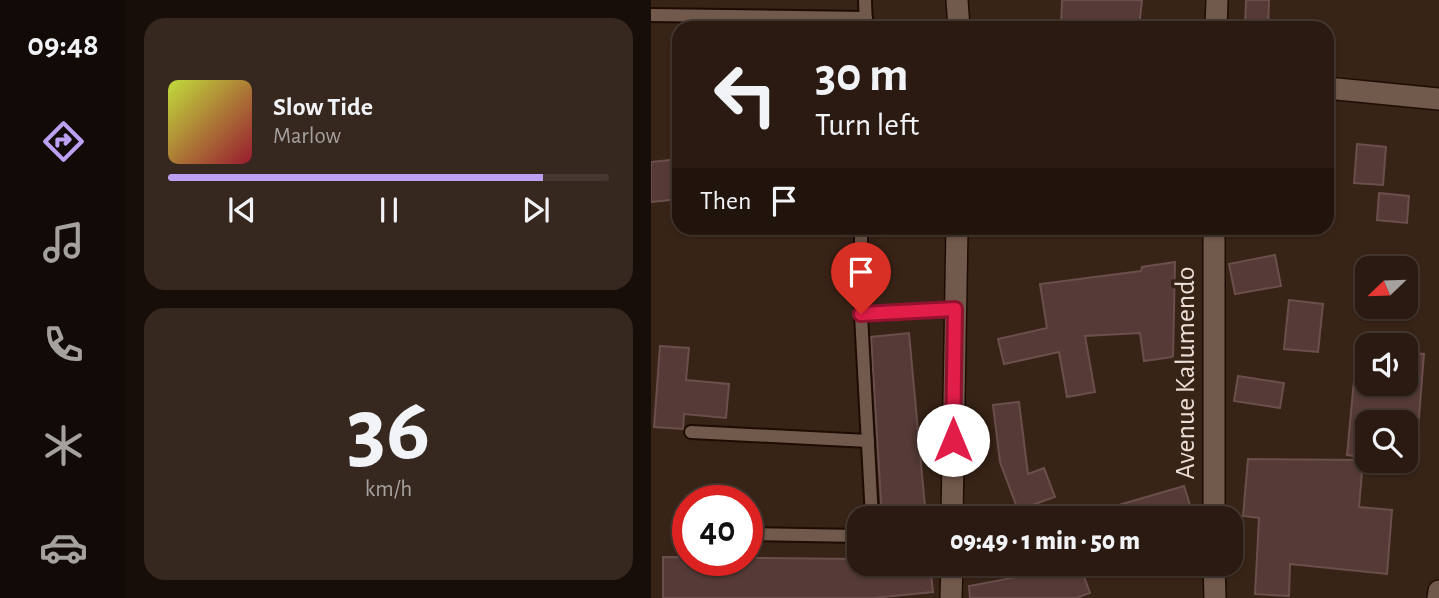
<!DOCTYPE html>
<meta charset="utf-8">
<style>
body{margin:0;font-family:"Alegreya Sans",sans-serif;background:#36271f;color:#f1f3f6;height:100vh;display:flex;flex-direction:column;font-size:26px;white-space:nowrap}
*{box-sizing:border-box;margin:0}
p{font-size:23px;color:#a5a19f}
.icon{flex:none;width:38px;height:38px;fill:none;stroke:currentColor;stroke-width:2;stroke-linecap:round;stroke-linejoin:round}
.map{position:relative;flex:1;overflow:hidden}
.panel{display:flex;flex-direction:column;gap:18px;padding:18px;background:#170e09;width:525px}
.panel>*{flex:none}
.top-card{position:absolute;left:21px;top:21px;width:662px;height:214px;border-radius:21px;box-shadow:0 2px 5px #0004,0 0 0 2px #463831;background:#2a1a11;color:#f1f3f6;overflow:hidden}
.needle{width:46px;rotate:247deg}
.fabs{position:absolute;left:704px;top:256px;display:grid;gap:14px}
.fabs a{display:grid;place-items:center;width:63px;height:63px;border-radius:14px;background:#2a1a11;box-shadow:0 2px 5px #0004,0 0 0 2px #463831;font-size:35px}
.speed{position:absolute;left:21px;top:485px;display:flex;gap:14px;font-size:35px;font-weight:700;text-align:center}
.speed>*{display:grid;place-content:center;width:91px;height:91px;border-radius:50%;background:#2a1a11;box-shadow:0 2px 5px #0004,0 0 0 2px #463831;line-height:1}
.speed .limit{border:10px solid #d22;background:#fff;color:#111}
.pin{position:absolute;display:grid;place-items:center;width:60px;height:60px;color:#fff;margin:-72px -30px;border-radius:50% 50% 50% 0;rotate:-45deg;box-shadow:0 0 7px #0007}
.pin .icon{rotate:45deg}
.me{position:absolute;width:77px;margin:-38px;rotate:0deg;stroke-linejoin:round;filter:drop-shadow(0 0 5px #0008)}
.turn{display:flex;align-items:center;gap:24px;height:147px;padding:0 28px;font-size:32px}
.turn .icon{width:91px;height:91px;stroke-width:2.5}
.turn b{display:block;font-size:49px;line-height:60px}
.then{display:flex;align-items:center;height:66px;padding:0 28px;background:#0003;gap:14px;font-size:26px}
.panel .tile{flex:1;display:flex;flex-direction:column;justify-content:center;gap:10px;min-width:0;padding:0 24px;border-radius:21px;background:#36271f}
.panel .dial{align-items:center;gap:0}
.dial b{font-size:91px;line-height:1}
.song{display:flex;align-items:center;gap:21px}
.cover{width:84px;height:84px;border-radius:10px;background:linear-gradient(135deg,hsl(70 70% 55%),hsl(350 70% 35%))}
.played{height:7px;border-radius:4px;background:linear-gradient(90deg,#bca0f2 85%,#463831 85%)}
.keys{display:flex;justify-content:space-around;direction:ltr}
.trip{position:absolute;left:196px;top:506px;width:396px;height:70px;border-radius:21px;background:#2a1a11;box-shadow:0 2px 5px #0004,0 0 0 2px #463831;font-weight:800;line-height:70px;text-align:center}
main{display:flex;flex:1;min-height:0}
.tab-bar{display:flex;flex-direction:column;width:126px;justify-content:space-around;align-items:center;background:#110a07;color:#a5a19f}
.tab-bar .icon{width:49px;height:49px}
.tab-bar .active{color:#bca0f2}
.tab-bar b{font-size:32px;color:#f1f3f6}
.map>svg:first-child{display:block}
.building{fill:#553a37;stroke:#6b4f4c;stroke-width:2}
.lines{fill:none;stroke-linecap:round;stroke-linejoin:round}
.service-casing{stroke:#1e0c03;stroke-width:16}
.minor-casing{stroke:#1e0c03;stroke-width:24}
.tertiary-casing{stroke:#1e0c03;stroke-width:24}
.service{stroke:#71594b;stroke-width:12}
.minor{stroke:#71594b;stroke-width:21}
.tertiary{stroke:#71594b;stroke-width:21}
.route-casing{stroke:#92132f;stroke-width:18}
.route{stroke:#e11d48;stroke-width:12}
.labels{text-anchor:middle;dominant-baseline:central;stroke-width:7;stroke-linejoin:round;paint-order:stroke}
.street-label{font-size:28px;fill:#ebddd5;stroke:#382317}
</style>
<main>
<nav class="tab-bar">
<b>09:48</b>
<svg class="icon active" aria-label="directions" viewBox="0 0 24 24"><path d="M12 3l9 9-9 9-9-9zM9 14v-3h6M13 9l2 2-2 2"/></svg>
<svg class="icon" aria-label="music" viewBox="0 0 24 24"><path d="M9 18V5l10-2v13"/><circle cx="6" cy="18" r="3"/><circle cx="16" cy="16" r="3"/></svg>
<svg class="icon" aria-label="phone" viewBox="0 0 24 24"><path d="M5 4h4l2 5-3 2q2 4 5 5l2-3 5 2v4C11 20 4 13 5 4z"/></svg>
<svg class="icon" aria-label="climate" viewBox="0 0 24 24"><path d="M12 3v18M4 7l16 10M4 17L20 7"/></svg>
<svg class="icon" aria-label="car" viewBox="0 0 24 24"><path d="M5 17H2v-5l4-1 3-4h7l3 4 3 1v5h-3M9 17h6M6 11h13"/><circle cx="7" cy="17" r="2"/><circle cx="17" cy="17" r="2"/></svg>
</nav>
<section class="panel">
<div class="tile">
<div class="song"><i class="cover"></i><div><b>Slow Tide</b><p>Marlow</p></div></div>
<div class="played"></div>
<div class="keys"><svg class="icon" aria-label="previous" viewBox="0 0 24 24"><path d="M18 5L8 12l10 7zM5 5v14"/></svg><svg class="icon" aria-label="pause" viewBox="0 0 24 24"><path d="M8 5v14M16 5v14"/></svg><svg class="icon" aria-label="next" viewBox="0 0 24 24"><path d="M6 5l10 7-10 7zM19 5v14"/></svg></div>
</div>
<div class="tile dial"><b>36</b><p>km/h</p></div>
</section>
<div class="map">
<svg width="788" height="598" viewBox="0 0 788 598">
<rect width="100%" height="100%" fill="#382317"/>
<g class="building">
<path d="M411,0H491L488,28H410Z"/>
<path d="M595,0H618L617,28H594Z"/>
<path d="M706,144L735,147L732,185L703,183Z"/>
<path d="M28,159V199L0,202V162Z"/>
<path d="M728,193L758,196L756,223L726,220Z"/>
<path d="M624,255L630,286L584,294L578,264Z"/>
<path d="M524,262L522,357L493,361L489,333L434,336L444,392L416,397L408,352L353,364L347,339L396,328L389,284L490,271L491,267Z"/>
<path d="M638,300L672,304L667,352L633,349Z"/>
<path d="M258,333L275,518H231L220,337Z"/>
<path d="M9,346L38,348L35,380L78,384L75,418L33,414L32,429L3,427Z"/>
<path d="M706,348L716,349V383H754V352L773,354L767,429L754,428V422H716V458L696,455Z"/>
<path d="M587,376L633,383L629,408L583,401Z"/>
<path d="M368,402L377,474L393,468L404,497L381,505L382,518H370L349,462L342,405Z"/>
<path d="M597,459L712,460L708,507L741,510L736,574L639,564L638,596L604,594L608,518L592,516Z"/>
<path d="M533,486L543,518H448L447,511Z"/>
<path d="M12,557L208,559V564H279L282,592L222,598H12Z"/>
<path d="M429,566L439,593L425,598H319L318,586L402,570L404,576Z"/>
</g>
<g class="lines">
<g class="service-casing">
<g id="service">
<path d="M214,0L215,28"/>
<path d="M0,15L215,18"/>
<path d="M210,228V315L221,518"/>
<path d="M210,315L304,309"/>
<path d="M40,432L217,441"/>
<path d="M96,534L208,536"/>
</g>
</g>
<g class="minor-casing">
<g id="minor">
<path d="M565,28L566,0"/>
<path d="M676,88L788,99"/>
<path d="M563,228V518"/>
<path d="M563,564L564,598"/>
<path d="M787,598L788,591"/>
</g>
</g>
<g class="tertiary-casing">
<g id="tertiary">
<path d="M306,0L308,28"/>
<path d="M301,518L306,228"/>
<path d="M300,598L301,564"/>
</g>
</g>
<use href="#service" class="service"/>
<use href="#minor" class="minor"/>
<use href="#tertiary" class="tertiary"/>
</g>
<g class="lines">
<g class="route-casing">
<path id="route" d="M210,314L304,309L302,440"/>
</g>
<use href="#route" class="route"/>
</g>
<g class="labels">
<g class="street-label">
<text transform="translate(535 373) rotate(-90)">Avenue Kalumendo</text>
</g>
</g>
</svg>
<div class="fabs">
<a><svg class="needle" viewBox="-14 -14 28 28"><path d="M0-13l5 13h-10z" fill="#e53935"/><path d="M0 13l5-13h-10z" fill="#a5a19f"/></svg></a>
<a><svg class="icon" aria-label="sound" viewBox="0 0 24 24"><path d="M4 9h4l5-4v14l-5-4H4zM17 9q2 3 0 6"/></svg></a>
<a><svg class="icon" aria-label="search" viewBox="0 0 24 24"><circle cx="10" cy="10" r="6"/><path d="M15 15l6 6"/></svg></a>
</div>
<div class="speed"><div class="limit">40</div></div>
<div class="pin" style="left:210px;top:314px;background:#d93025"><svg class="icon" aria-label="arrive" viewBox="0 0 24 24"><path d="M6 21V4h12l-3 4 3 4H6"/></svg></div>
<svg class="me" style="left:302px;top:440px" viewBox="-20 -20 40 40"><circle r="19" fill="#fff"/><path d="M0-13L10 11 0 6-10 11z" fill="#e11d48"/></svg>
<div class="trip">09:49 · 1 min · 50 m</div>
<div class="top-card">
<div class="turn"><svg class="icon" aria-label="left" viewBox="0 0 24 24"><path d="M17 20v-9H6M10 6l-5 5 5 5"/></svg><div><b>30 m</b>Turn left</div></div>
<div class="then">Then<svg class="icon" aria-label="arrive" viewBox="0 0 24 24"><path d="M6 21V4h12l-3 4 3 4H6"/></svg></div>
</div>
</div>
</main>
